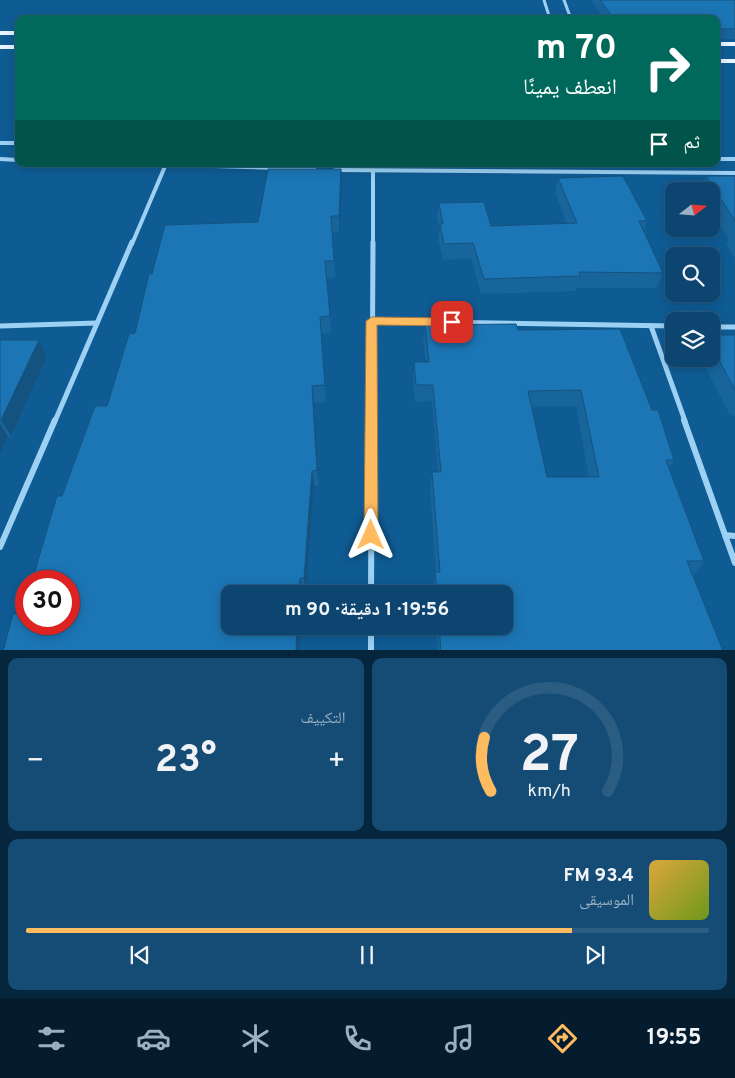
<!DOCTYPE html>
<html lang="ar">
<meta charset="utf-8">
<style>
body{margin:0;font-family:Overpass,"Noto Naskh Arabic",sans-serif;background:#144c75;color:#f1f3f6;direction:rtl;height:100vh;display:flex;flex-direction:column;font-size:19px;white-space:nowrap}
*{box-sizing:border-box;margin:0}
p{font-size:16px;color:#9ab1c3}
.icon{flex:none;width:28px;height:28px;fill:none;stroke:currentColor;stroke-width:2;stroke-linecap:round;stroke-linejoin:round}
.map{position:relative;height:650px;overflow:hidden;direction:ltr}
.details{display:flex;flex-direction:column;gap:8px;padding:8px;background:#06263e;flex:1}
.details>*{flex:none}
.top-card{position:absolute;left:15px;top:15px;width:705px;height:152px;border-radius:10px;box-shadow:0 2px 12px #0003,0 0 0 1px #2b5d83;direction:rtl;background:#00695c;color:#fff;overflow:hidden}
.needle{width:32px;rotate:73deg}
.fabs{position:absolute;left:665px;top:182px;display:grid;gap:10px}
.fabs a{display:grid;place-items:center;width:55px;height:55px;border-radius:10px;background:#0b4570;box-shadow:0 2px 12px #0003,0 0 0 1px #2b5d83;font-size:25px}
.speed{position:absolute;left:15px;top:570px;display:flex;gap:10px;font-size:25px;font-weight:700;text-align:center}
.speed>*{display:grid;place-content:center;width:65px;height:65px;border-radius:50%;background:#0b4570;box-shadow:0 2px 12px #0003,0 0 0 1px #2b5d83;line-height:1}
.speed .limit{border:8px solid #d22;background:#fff;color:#111}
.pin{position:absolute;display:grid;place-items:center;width:42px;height:42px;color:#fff;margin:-21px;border-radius:10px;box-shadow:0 2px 8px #0006}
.me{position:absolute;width:55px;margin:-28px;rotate:0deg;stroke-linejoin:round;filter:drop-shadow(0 0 4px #0008)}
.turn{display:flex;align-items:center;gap:18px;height:105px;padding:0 20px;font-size:22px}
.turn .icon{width:65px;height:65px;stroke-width:2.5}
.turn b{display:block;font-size:35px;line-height:42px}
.then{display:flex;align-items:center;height:48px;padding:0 20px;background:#0003;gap:10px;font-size:19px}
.big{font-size:38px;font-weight:700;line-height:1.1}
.details .tile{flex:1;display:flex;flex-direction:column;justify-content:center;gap:8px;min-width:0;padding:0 18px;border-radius:10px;background:#144c75}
.details .dial{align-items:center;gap:0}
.dial svg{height:130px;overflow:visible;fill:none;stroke:#2b5d83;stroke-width:7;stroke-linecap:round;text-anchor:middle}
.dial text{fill:#f1f3f6;stroke:none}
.song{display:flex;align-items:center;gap:15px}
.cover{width:60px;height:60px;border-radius:8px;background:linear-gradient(135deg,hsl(40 70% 55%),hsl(80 70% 35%))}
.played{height:5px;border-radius:2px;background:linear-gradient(90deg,#ffbb60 80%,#2b5d83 80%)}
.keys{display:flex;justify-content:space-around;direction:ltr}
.heat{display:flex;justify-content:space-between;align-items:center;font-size:28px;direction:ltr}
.details .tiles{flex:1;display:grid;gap:8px;grid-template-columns:1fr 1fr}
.tile:last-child{grid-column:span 2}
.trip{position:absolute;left:221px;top:585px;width:292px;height:50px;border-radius:10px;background:#0b4570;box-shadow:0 2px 12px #0003,0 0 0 1px #2b5d83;font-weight:700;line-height:50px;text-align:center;direction:rtl}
.menu{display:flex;height:80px;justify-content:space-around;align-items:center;background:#041c2d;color:#9ab1c3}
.menu .icon{width:35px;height:35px}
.menu .selected{color:#ffbb60}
.menu b{font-size:22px;color:#f1f3f6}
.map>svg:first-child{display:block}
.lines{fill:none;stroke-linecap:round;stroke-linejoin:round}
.street-far3{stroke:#9dd1f4;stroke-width:3}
.street-far2{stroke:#9dd1f4;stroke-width:4}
.street-far1{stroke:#9dd1f4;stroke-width:5}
.street{stroke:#9dd1f4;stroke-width:6}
.primary{fill:#eaf5ff;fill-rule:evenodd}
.wall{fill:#18659c;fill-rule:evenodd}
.shaded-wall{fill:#14537f}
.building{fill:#1c76b5;stroke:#14537f;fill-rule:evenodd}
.route{fill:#ffbb60;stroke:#a67a3e}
</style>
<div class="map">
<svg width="735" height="651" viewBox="0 0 735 651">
<rect width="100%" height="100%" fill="#0f5c95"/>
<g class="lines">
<g class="street-far3">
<path d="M544,0L550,19"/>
<path d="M564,0L571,19"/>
</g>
<g class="street-far2">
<path d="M0,143H19"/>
<path d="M0,159L19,160"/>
<path d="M716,159H735"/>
<path d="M144,164L314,169"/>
<path d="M335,170L735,173"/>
<path d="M132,244L166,164"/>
<path d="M373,244V171"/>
</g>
<g class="street-far1">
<path d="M372,321L674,326"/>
<path d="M0,326L97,323"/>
<path d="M651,326L685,421"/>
<path d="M711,327H735"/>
<path d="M55,421L132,242"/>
<path d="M372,421L373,242"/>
</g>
<g class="street">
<path d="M684,420L735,563"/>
<path d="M725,535L735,536"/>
<path d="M0,547L55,420"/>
<path d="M371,594L372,420"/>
<path d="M371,626V651"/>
</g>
<g class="primary">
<rect x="0" y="31" width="19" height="4"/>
<rect x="716" y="42" width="19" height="4"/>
<rect x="0" y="45" width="19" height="4"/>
<rect x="716" y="59" width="19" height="4"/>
</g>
</g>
<g class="wall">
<path d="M591,0H735V39H716V19H604Z"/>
<path d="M341,169L342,185L339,232H332L335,277L327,278L331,333L321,334L326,402L314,403L319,486H314L306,592L22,613L62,496L107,406L135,333L152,274L258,222Z"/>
<path d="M706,176H735V258L726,244L729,240L711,211V191H700Z"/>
<path d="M558,178L647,221L644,231L663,273L657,288H577L576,291L481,294L471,258L443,260L438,239L440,228L437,218L439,203L491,226L567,224L555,192Z"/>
<path d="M425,325L518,330L652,410L674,460L669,468L704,561L693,576L723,651H438L436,626H505V594H433V587L435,572H436L430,488L432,472H438L432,401L415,402L413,379L414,362H426L423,341ZM576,406L589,477H547L532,407Z"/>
<path d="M711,335H735V417L734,415H730L701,359H711Z"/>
<path d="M0,340L47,357L11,436H8L0,455Z"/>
</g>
<g class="shaded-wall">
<path d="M341,169L342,185L339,232V216Z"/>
<path d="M39,340L47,357L11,436L1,420Z"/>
<path d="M312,386L314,403L319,486L317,470Z"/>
<path d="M0,424L8,436L0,455Z"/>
<path d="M312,471L314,486L306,592L304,578Z"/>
<path d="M300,578L302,592V594H299Z"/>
<path d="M297,626H300L299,651H296Z"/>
</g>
<g class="building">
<path d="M600,0H735V29H716V19H614Z"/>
<path d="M268,169H341L339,216H331L334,261H325L330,316L320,317L325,385L312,386L317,470L312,471L304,578H300L299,594H230V626H297L296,651H3L13,614L22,613L26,599V624H69V581H32L57,496H62L95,406H107L129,334L135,333L149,274H152L165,225L258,222Z"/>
<path d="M623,176L647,221H639L663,273L579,272L580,276L484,279L473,243L444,244L440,224H443L439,203L484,202L491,226L577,223L558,178Z"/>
<path d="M706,176H735V221Z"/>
<path d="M516,324L518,330L620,329L652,410H658L674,460H666L704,561H687L723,651H441L439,626H505V594H437L435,572H440L432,472H441L433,385H416L414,362H429L425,325ZM581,390L599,477H547L528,391Z"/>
<path d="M711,335H735V390L711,345Z"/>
<path d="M0,340H39L1,420H0Z"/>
</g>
<path class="route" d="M372,317L452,318L457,322L452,326L377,325L378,535L376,540L371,542L366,540L364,535L366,321Z"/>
</svg>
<div class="fabs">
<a><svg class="needle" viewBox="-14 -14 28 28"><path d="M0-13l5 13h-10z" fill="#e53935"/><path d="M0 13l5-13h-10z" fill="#9ab1c3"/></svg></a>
<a><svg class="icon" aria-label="search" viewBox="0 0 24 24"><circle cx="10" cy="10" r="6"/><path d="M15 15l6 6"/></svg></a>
<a><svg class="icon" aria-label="layers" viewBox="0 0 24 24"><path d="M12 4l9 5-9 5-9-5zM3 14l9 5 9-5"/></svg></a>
</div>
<div class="speed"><div class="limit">30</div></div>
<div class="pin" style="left:452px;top:322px;background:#d93025"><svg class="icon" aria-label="arrive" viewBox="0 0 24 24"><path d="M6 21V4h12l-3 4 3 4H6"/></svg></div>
<svg class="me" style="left:371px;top:535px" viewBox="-20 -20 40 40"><path d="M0-17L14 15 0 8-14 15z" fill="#ffbb60" stroke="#fff" stroke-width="4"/></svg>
<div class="trip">19:56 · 1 دقيقة · 90 m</div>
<div class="top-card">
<div class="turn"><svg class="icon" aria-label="right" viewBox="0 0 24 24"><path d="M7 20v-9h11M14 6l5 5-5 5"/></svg><div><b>70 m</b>انعطف يمينًا</div></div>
<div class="then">ثم<svg class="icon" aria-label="arrive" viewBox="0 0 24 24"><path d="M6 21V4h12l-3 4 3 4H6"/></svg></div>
</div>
</div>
<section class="details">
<div class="tiles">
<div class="tile dial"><svg viewBox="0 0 100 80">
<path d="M14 69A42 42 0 1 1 86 69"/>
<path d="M14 69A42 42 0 0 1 10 36" stroke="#ffbb60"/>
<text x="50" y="56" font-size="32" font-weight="700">27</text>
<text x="50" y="72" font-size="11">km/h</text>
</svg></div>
<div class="tile"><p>التكييف</p>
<div class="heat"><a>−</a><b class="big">23°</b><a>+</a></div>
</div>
<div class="tile">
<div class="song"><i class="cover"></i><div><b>93.4 FM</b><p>الموسيقى</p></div></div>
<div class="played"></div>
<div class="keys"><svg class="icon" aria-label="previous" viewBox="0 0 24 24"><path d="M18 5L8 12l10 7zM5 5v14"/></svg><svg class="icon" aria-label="pause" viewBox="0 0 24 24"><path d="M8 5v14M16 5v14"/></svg><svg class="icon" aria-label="next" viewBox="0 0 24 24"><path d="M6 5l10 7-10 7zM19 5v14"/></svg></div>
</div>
</div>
</section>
<nav class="menu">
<b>19:55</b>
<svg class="icon selected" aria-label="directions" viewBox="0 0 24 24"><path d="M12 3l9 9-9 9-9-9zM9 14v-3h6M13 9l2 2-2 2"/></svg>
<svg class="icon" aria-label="music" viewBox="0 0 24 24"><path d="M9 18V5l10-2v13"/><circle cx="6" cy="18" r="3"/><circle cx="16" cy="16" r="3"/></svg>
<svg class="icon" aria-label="phone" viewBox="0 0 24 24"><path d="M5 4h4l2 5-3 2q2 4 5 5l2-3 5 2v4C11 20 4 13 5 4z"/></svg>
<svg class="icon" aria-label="climate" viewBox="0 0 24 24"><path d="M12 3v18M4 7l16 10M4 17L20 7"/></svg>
<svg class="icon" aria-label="car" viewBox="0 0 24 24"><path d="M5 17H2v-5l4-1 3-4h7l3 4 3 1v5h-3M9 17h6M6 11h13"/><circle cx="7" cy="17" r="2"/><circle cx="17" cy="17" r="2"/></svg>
<svg class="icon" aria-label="filters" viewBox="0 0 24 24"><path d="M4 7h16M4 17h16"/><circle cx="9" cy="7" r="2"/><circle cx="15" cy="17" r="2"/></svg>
</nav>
